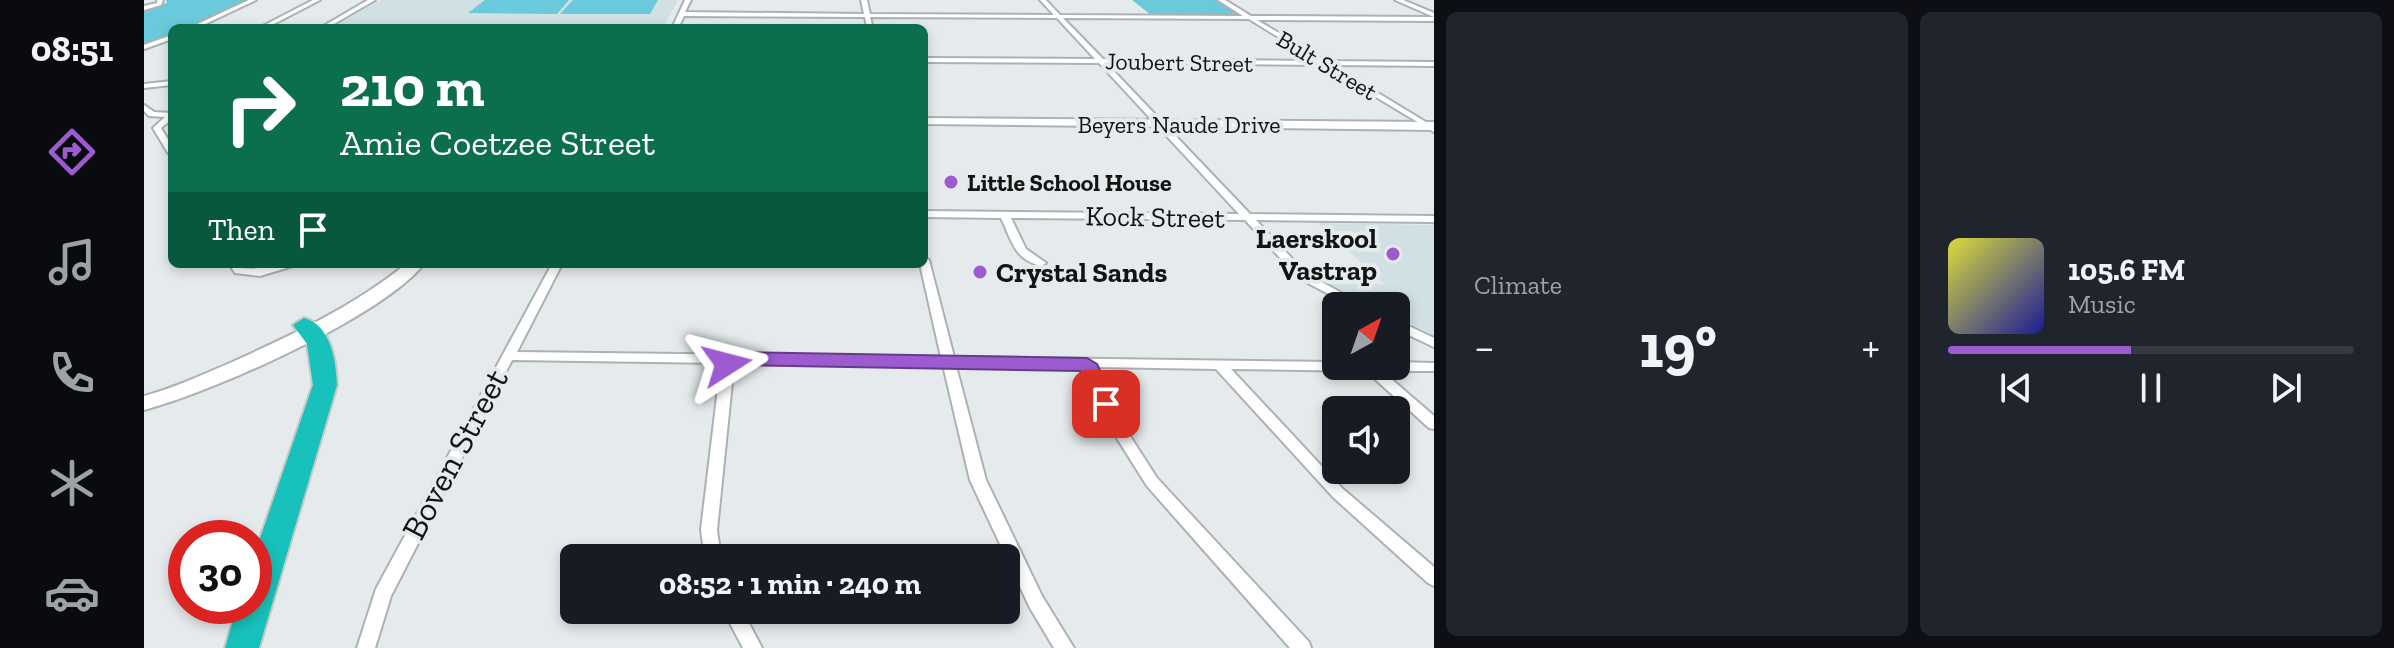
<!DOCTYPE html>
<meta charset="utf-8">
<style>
body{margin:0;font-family:"Zilla Slab",serif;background:#20242c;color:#f1f3f6;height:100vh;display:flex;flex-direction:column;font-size:30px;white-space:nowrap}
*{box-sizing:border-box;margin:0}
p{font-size:26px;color:#9ea1a6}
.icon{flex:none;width:44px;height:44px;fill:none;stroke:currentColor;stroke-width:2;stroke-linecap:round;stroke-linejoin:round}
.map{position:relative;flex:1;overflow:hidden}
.drawer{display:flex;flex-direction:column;gap:12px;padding:12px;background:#0d0f14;width:960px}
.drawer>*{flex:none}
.top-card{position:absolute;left:24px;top:24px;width:760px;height:244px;border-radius:12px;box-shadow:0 4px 12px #0003;background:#0b6e4f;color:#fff;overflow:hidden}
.needle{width:52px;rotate:40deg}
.tools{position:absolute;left:1178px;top:292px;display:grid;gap:16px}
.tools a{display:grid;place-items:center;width:88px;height:88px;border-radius:12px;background:#171b24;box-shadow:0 4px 12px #0003;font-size:40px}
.speed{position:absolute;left:24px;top:520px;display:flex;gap:16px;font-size:40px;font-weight:700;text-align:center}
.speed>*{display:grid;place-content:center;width:104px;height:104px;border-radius:50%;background:#171b24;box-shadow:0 4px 12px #0003;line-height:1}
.speed .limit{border:12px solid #d22;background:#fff;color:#111}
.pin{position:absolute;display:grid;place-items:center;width:68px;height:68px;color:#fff;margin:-34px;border-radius:16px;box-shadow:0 4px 12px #0006}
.me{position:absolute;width:88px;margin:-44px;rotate:81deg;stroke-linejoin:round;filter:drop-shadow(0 0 6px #0008)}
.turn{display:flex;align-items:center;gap:28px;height:168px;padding:0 40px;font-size:36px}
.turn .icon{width:104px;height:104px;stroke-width:2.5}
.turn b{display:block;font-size:56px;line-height:68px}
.then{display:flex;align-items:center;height:76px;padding:0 40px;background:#0003;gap:16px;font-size:30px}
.big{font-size:60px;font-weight:800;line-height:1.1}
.drawer .card{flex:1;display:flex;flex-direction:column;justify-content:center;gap:12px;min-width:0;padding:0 28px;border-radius:12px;background:#20242c}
.song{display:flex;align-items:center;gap:24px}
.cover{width:96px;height:96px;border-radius:12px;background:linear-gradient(135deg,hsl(60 70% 55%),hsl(240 70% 35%))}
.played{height:8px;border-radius:4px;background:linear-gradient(90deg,#9d5bd1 45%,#363941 45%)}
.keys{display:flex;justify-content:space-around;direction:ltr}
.heat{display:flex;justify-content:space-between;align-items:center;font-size:44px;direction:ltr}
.drawer .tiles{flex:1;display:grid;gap:12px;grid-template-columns:repeat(2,1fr)}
.trip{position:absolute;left:416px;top:544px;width:460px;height:80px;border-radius:12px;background:#171b24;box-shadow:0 4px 12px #0003;font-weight:800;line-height:80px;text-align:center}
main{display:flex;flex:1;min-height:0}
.tabs{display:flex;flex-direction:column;width:144px;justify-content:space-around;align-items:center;background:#090b0e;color:#9ea1a6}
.tabs .icon{width:56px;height:56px}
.tabs .selected{color:#9d5bd1}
.tabs b{font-size:36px;color:#f1f3f6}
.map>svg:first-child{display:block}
.built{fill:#d1e0e2}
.green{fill:#6ac9da}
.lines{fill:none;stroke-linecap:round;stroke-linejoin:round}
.street-casing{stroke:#acb2b3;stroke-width:4}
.secondary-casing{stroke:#acb2b3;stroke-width:4}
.highway-casing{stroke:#c6c7c7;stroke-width:4}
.street{fill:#fff;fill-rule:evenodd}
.secondary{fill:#fff;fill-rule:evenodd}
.highway{fill:#18c1bb;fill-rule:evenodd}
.route{fill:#9d5bd1;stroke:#663b88;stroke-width:2}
.poi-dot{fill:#9d5bd1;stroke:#e5ebec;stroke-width:3}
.labels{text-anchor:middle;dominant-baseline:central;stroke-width:8;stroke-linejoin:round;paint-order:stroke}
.far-street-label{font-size:24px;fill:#121414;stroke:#e5ebec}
.far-poi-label{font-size:24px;font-weight:bold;fill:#121414;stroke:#e5ebec;text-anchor:start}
.street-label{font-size:28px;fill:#121414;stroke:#e5ebec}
.poi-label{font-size:28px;font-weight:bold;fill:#121414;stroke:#e5ebec;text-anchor:end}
.near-street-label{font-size:34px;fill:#121414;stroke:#e5ebec}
</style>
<main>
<nav class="tabs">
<b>08:51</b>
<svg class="icon selected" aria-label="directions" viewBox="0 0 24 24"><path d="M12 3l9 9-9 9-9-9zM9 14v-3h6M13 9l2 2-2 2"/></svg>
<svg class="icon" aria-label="music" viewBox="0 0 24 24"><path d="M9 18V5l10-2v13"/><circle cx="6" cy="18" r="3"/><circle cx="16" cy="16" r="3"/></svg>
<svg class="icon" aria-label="phone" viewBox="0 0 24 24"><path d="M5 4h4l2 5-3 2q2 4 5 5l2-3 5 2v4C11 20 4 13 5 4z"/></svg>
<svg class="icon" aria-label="climate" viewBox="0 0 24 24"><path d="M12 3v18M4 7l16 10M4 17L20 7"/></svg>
<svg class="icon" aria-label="car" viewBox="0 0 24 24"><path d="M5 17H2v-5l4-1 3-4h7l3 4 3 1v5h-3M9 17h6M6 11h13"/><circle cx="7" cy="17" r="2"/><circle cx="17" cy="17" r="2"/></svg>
</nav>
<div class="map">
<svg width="1290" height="648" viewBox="0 0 1290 648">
<rect width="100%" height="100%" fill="#e5ebec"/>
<g class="built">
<path d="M236,0H534L519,28H188Z"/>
<path d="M1174,223L1290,225V335L1252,317V306H1230L1185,284H1240Z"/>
</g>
<g class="green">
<path d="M22,0H105L43,28H28V35L0,46V9L23,3Z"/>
<path d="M341,0H425L413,14L324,13Z"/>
<path d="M429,0H514L506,14H416Z"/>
<path d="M988,0H1072L1098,16L1007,15Z"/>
</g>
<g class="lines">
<g class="street-casing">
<g id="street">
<path d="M13,0H19L17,5L0,10V6L13,3Z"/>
<path d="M105,0H112L53,28H45Z"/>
<path d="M169,0H176L122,28H115Z"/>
<path d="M224,0H231L183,28H176Z"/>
<path d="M541,0H547L541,12L720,14L717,0H723L726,14L910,15L896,0H902L916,15L1099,16L1074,0H1081L1107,16L1290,17V21L1113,20L1182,61L1290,62V66L1188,65L1290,127V132L1179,65L962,63L1106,214L1290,216V222L1112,220L1157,268L1170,278L1222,306H1207L1162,282L1149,272L1101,220L867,218L882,249L902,263L897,266C870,259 868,241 857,218L780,217V211L1095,214L955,63L780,62V58L951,59L913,18L726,17L729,28H723L721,17L540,16L534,28H528ZM919,18L1105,19L1173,61L959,59Z"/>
<path d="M1251,0H1259L1290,13V17Z"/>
<path d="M28,35V39L0,49V45Z"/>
<path d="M28,81V85L0,88V84Z"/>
<path d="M0,105L10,112L28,113V119L17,128L28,146V156L24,153L9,128L21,117L5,116L0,111Z"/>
<path d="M780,257L785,260L810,357L1192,362V366H1252V362L1290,363V371H1238L1290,416V429L1285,428L1222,371L1087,369L1199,489L1290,567V586L1284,583L1189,497L1072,369L951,367L977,422L1013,478L1165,642L1167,648H1146L1003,486L964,424L938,367L812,366L842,480L898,596L930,648H910L886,608L826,480L799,365L590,363L573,530L577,558H561L557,530L577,363L368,360L247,596L231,648H213L232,589L408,264H418L373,352L797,357L776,264H780Z"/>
<path d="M85,264H95L98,268C117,270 132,264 150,264L149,266L116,276L91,273Z"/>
<path d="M1252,320L1290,338V347L1252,329Z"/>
<path d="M579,610H598L618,648H599Z"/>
</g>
</g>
<g class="secondary-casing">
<g id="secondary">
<path d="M780,118L1290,122V130L780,124Z"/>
<path d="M262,264H280C236,318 68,392 0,410V396C30,388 58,375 86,363C148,335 209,307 262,264Z"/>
</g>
</g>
<g class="highway-casing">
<path id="highway" d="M160,318C187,325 192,361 193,385L115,648H81L93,606H110V556L169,385L163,344L149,325Z"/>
</g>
<use href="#street" class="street"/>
<use href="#secondary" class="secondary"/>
<use href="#highway" class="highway"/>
</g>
<path class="route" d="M584,352L943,358L953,364L972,404L969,409H954L936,371L593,365L583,370L574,364L577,354Z"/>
<g class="poi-dot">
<circle cx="807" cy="182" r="8"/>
<circle cx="1249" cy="254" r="8"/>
<circle cx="836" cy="272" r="8"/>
</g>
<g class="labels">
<g class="far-street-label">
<text transform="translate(1035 62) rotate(1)">Joubert Street</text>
<text transform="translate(1183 65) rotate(31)">Bult Street</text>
<text x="1035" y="124">Beyers Naude Drive</text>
</g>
<g class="far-poi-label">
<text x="823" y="182">Little School House</text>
</g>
<g class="street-label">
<text transform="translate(1011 217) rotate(1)">Kock Street</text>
</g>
<g class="poi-label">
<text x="1233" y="238">Laerskool<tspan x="1233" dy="32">Vastrap</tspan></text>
<text x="852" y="272" text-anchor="start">Crystal Sands</text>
</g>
<g class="near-street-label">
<text transform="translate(311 454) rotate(-62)">Boven Street</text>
</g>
</g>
</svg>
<div class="tools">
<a><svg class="needle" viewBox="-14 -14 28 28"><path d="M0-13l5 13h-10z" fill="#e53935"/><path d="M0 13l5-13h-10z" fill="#9ea1a6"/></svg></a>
<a><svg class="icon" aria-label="sound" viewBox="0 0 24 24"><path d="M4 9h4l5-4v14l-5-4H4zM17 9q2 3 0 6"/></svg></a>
</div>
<div class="speed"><div class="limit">30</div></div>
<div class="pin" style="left:962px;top:404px;background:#d93025"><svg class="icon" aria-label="arrive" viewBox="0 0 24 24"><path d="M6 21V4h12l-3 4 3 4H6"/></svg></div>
<svg class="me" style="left:583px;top:364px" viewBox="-20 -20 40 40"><path d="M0-17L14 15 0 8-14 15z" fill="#9d5bd1" stroke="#fff" stroke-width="4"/></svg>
<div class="trip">08:52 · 1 min · 240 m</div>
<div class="top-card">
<div class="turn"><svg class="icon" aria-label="right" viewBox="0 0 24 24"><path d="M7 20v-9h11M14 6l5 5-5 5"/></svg><div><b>210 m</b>Amie Coetzee Street</div></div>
<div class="then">Then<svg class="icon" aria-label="arrive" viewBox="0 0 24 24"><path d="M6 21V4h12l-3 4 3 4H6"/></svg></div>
</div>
</div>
<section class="drawer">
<div class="tiles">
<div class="card"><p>Climate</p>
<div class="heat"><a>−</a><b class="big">19°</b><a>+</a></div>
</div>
<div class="card">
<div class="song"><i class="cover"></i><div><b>105.6 FM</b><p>Music</p></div></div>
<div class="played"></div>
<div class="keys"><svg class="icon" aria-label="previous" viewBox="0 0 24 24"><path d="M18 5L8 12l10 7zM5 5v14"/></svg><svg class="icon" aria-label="pause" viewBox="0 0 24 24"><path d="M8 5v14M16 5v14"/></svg><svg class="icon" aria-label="next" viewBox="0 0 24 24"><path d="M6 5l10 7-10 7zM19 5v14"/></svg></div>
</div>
</div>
</section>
</main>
